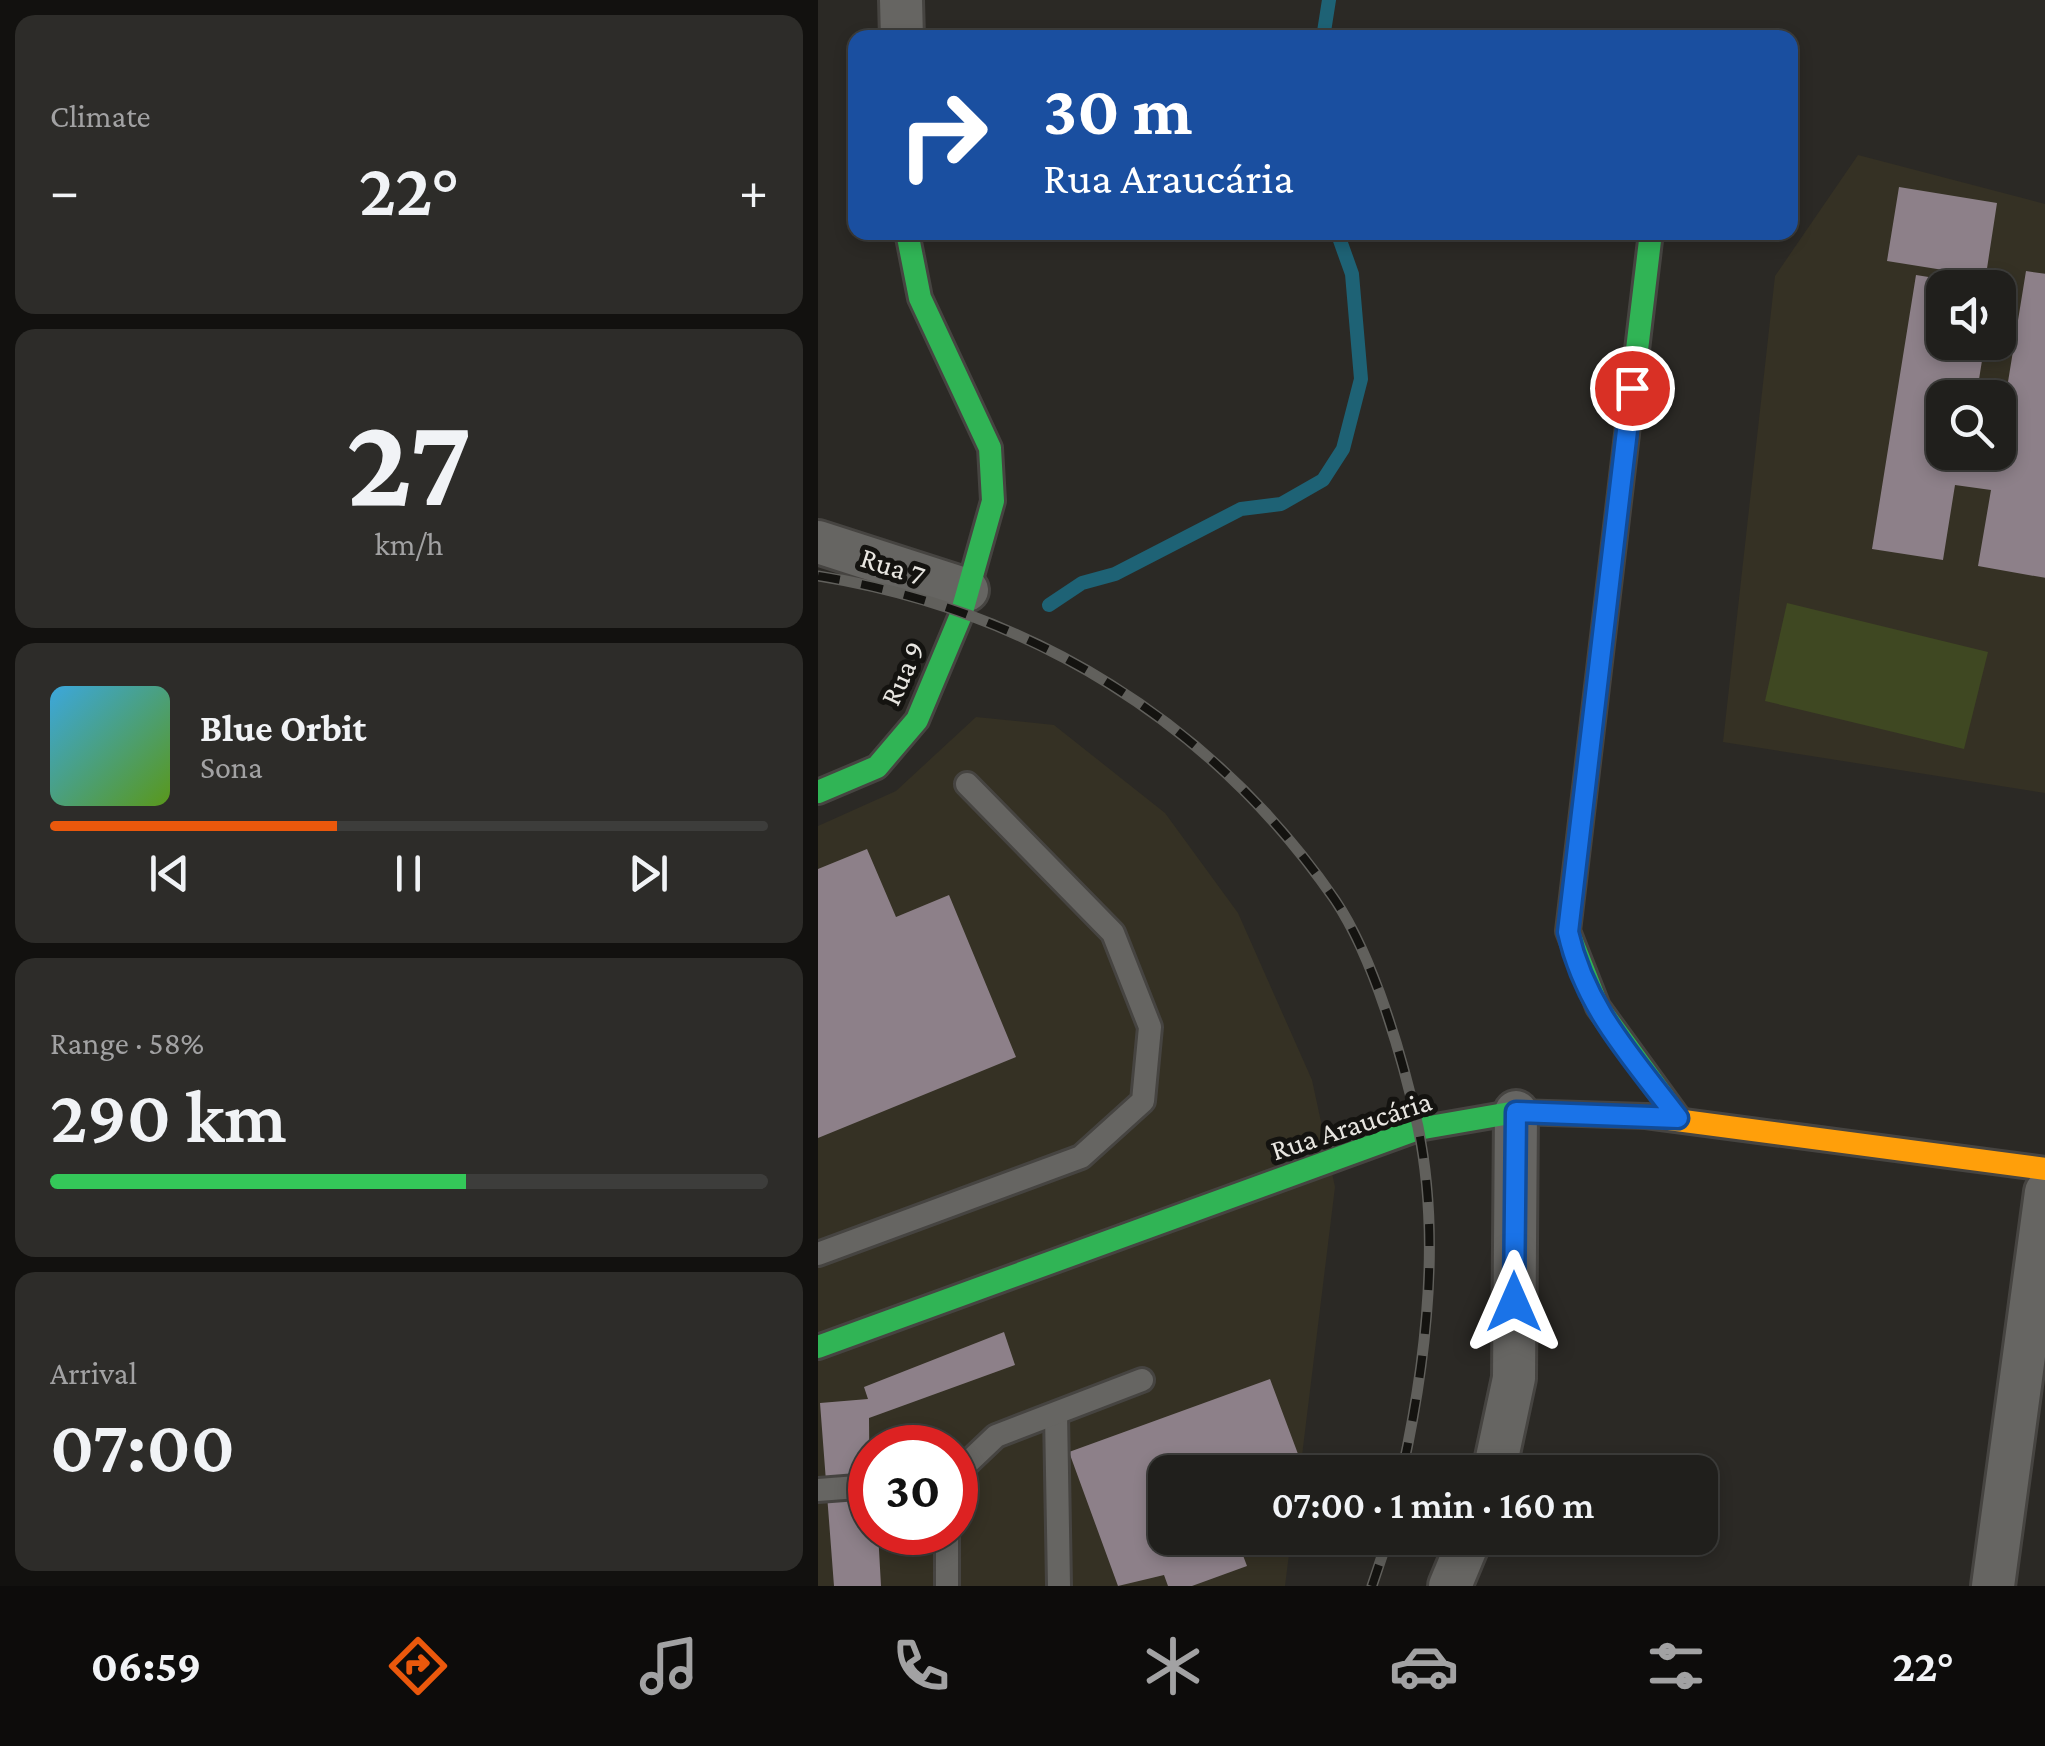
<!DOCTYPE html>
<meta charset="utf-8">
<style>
body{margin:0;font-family:"Crimson Pro",serif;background:#2d2c29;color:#f1f3f6;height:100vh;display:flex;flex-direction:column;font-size:38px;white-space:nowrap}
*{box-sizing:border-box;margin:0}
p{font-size:32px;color:#a2a2a3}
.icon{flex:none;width:55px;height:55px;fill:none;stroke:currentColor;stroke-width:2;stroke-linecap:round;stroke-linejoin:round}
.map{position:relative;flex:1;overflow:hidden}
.details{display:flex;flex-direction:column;gap:15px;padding:15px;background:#12110f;width:818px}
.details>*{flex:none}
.hud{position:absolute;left:30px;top:30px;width:950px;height:210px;border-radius:20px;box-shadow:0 5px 15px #0003,0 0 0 2px #3d3d3b;background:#1a4fa0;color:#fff;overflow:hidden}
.buttons{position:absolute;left:1108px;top:270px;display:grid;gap:20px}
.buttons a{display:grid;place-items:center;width:90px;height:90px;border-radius:20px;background:#201f1c;box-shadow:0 5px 15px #0003,0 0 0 2px #3d3d3b;font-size:50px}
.speed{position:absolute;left:30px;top:1425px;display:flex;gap:20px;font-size:50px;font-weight:700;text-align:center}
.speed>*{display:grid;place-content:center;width:130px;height:130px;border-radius:50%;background:#201f1c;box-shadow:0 5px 15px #0003,0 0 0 2px #3d3d3b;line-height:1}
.speed .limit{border:15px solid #d22;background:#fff;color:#111}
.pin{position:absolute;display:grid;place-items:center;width:85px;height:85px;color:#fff;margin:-42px;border:5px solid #fff;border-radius:50%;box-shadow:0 2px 10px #0007}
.me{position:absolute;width:110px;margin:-55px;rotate:0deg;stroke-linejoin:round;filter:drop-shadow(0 0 8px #0008)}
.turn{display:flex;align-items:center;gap:35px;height:210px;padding:0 30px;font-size:45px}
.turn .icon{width:130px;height:130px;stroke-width:2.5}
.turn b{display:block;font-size:70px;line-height:85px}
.big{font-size:75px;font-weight:600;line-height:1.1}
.details .widget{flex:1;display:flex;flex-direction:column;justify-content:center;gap:15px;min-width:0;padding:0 35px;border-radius:20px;background:#2d2c29}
.details .dial{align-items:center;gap:0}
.dial b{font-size:130px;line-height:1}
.song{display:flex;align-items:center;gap:30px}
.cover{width:120px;height:120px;border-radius:15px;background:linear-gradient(135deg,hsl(200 70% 55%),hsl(90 70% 35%))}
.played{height:10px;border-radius:5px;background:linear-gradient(90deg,#ea580c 40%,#3d3d3b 40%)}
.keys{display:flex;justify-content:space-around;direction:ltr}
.heat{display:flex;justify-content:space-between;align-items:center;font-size:55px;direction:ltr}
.charge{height:15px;border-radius:8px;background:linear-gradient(90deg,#34c759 58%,#3d3d3b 0)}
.trip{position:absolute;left:330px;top:1455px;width:570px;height:100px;border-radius:20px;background:#201f1c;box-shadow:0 5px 15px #0003,0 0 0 2px #3d3d3b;font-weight:600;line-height:100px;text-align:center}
.tabs{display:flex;height:160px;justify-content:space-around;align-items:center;background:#0d0c0b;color:#a2a2a3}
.tabs .icon{width:70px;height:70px}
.tabs .active{color:#ea580c}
.tabs b{font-size:45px;color:#f1f3f6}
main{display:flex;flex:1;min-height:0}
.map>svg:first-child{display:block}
.built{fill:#353124;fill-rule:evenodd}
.green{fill:#3f4822}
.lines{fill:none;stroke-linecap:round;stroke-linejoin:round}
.stream{stroke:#1e6275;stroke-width:14}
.building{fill:#8d8089}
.lane-casing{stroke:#464441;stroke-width:28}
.street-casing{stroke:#464441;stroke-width:48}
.fast-casing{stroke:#464441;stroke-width:28}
.slow-casing{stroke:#464441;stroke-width:28}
.lane{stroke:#666562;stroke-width:22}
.street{stroke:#666562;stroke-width:42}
.fast{stroke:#30b455;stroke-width:22}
.slow{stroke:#ff9f0a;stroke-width:22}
.rail-casing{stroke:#61605c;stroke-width:11}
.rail{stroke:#141310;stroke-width:8;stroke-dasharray:22;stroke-linecap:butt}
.route-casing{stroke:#114b97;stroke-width:25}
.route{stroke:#1a73e8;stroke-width:18}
.labels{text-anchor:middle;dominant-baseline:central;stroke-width:10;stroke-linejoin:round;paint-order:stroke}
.street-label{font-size:30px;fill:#e8e6e1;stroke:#141310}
</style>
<main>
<section class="details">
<div class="widget"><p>Climate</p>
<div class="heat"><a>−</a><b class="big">22°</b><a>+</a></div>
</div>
<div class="widget dial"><b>27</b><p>km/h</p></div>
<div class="widget">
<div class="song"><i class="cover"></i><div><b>Blue Orbit</b><p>Sona</p></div></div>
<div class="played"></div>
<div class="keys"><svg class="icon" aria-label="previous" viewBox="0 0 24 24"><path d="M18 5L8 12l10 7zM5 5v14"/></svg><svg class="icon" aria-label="pause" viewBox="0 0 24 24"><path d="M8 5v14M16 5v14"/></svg><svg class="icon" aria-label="next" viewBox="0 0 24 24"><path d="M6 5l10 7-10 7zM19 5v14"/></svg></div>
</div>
<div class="widget"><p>Range · 58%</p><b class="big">290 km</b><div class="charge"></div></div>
<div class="widget"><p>Arrival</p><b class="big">07:00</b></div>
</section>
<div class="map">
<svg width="1228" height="1586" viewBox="0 0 1228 1586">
<rect width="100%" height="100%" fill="#2b2925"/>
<g class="built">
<path d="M1040,155L1227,204V793L905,742L957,276ZM1125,288H1180V342H1125ZM1125,398H1180V452H1125Z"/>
<path d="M158,717L236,725L347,813L420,913L494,1080L517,1187L482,1472H348V1538H473L467,1586H0V826L78,791ZM52,1448H138V1532H52Z"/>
</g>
<path class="green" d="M969,603L1170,652L1146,749L947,701Z"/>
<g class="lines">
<g class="stream">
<path d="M505,38L511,0"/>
<path d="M231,605L264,583L297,574L423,509L463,504L505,480L525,449L543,379L534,274L519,232"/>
</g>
</g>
<g class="building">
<path d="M1081,187L1179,203L1166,288H1125V342H1167L1158,398H1125V452H1149L1147,463L1176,468L1208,271L1228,274V578L1160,566L1173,490L1137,485L1125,560L1054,549L1098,275L1142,282L1144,273L1069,261Z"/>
<path d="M49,849L78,917L131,895L198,1057L0,1138V869Z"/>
<path d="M186,1332L197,1365L51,1418L52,1532H60L63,1586H16L2,1403L50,1399L46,1387Z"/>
<path d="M452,1379L483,1462L454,1472H348V1538H430L420,1542L429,1566L374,1586H350L346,1575L300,1586L251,1452Z"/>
</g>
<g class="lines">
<g class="lane-casing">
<g id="lane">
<path d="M0,1254L263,1157L325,1101L332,1027L295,933L149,784"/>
<path d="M238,1414L241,1586"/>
<path d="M138,1474L178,1436L324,1380"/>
<path d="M0,1490L52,1486"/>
<path d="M129,1586V1532"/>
</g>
</g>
<g class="street-casing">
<g id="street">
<path d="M83,0L84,38"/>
<path d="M0,542L149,590"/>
<path d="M676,1472L696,1378L698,1112"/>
<path d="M632,1586L652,1538"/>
<path d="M1175,1586L1228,1192"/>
</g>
</g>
<g class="fast-casing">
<g id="fast">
<path d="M833,232L750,931L780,1007L860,1117"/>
<path d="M0,792L59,767L99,720L143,615L175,501L172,448L102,298L89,232"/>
<path d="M0,1347L600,1129L698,1112L828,1116"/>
</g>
</g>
<g class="slow-casing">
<path id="slow" d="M828,1116L1228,1169"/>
</g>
<use href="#lane" class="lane"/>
<use href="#street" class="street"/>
<use href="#fast" class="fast"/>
<use href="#slow" class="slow"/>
<g class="rail-casing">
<g id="rail">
<path d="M0,576C212,610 395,723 517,900C556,958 585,1059 600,1127C623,1238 608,1363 584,1472"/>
<path d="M554,1586L570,1538"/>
</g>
</g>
<use href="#rail" class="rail"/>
</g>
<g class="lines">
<g class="route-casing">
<path id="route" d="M696,1302L698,1112L860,1118C814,1057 767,1008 750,932L814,388"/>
</g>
<use href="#route" class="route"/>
</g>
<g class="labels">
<g class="street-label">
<text transform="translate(75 566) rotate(18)">Rua 7</text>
<text transform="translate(84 673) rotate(-65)">Rua 9</text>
<text transform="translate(533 1125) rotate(-18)">Rua Araucária</text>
</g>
</g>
</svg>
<div class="buttons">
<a><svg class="icon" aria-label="sound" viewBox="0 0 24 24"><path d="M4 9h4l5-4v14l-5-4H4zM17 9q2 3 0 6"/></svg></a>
<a><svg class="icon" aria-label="search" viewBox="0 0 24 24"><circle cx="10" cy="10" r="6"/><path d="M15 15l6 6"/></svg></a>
</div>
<div class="speed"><div class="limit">30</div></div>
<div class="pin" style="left:814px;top:388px;background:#d93025"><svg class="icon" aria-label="arrive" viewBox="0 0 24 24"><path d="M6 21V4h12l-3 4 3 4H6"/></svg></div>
<svg class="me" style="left:696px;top:1302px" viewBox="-20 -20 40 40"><path d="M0-17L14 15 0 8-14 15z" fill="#1a73e8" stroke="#fff" stroke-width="4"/></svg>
<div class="trip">07:00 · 1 min · 160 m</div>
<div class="hud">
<div class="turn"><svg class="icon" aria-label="right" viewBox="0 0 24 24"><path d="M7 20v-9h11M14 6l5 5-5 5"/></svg><div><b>30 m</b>Rua Araucária</div></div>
</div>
</div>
</main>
<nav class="tabs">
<b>06:59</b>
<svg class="icon active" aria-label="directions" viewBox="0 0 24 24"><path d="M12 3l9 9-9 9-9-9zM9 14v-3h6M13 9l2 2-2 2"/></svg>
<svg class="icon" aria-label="music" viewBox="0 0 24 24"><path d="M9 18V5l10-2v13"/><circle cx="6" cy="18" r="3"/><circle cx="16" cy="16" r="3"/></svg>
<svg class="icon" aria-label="phone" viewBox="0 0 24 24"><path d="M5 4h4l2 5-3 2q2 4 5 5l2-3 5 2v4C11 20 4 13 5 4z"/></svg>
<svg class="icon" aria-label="climate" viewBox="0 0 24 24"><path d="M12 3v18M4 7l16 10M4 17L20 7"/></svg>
<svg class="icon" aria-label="car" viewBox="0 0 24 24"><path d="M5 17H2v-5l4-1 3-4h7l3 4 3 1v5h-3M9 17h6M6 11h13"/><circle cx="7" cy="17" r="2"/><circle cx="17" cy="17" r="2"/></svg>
<svg class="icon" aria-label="filters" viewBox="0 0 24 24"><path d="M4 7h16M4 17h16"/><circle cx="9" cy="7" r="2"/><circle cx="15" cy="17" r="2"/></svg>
<b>22°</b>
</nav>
